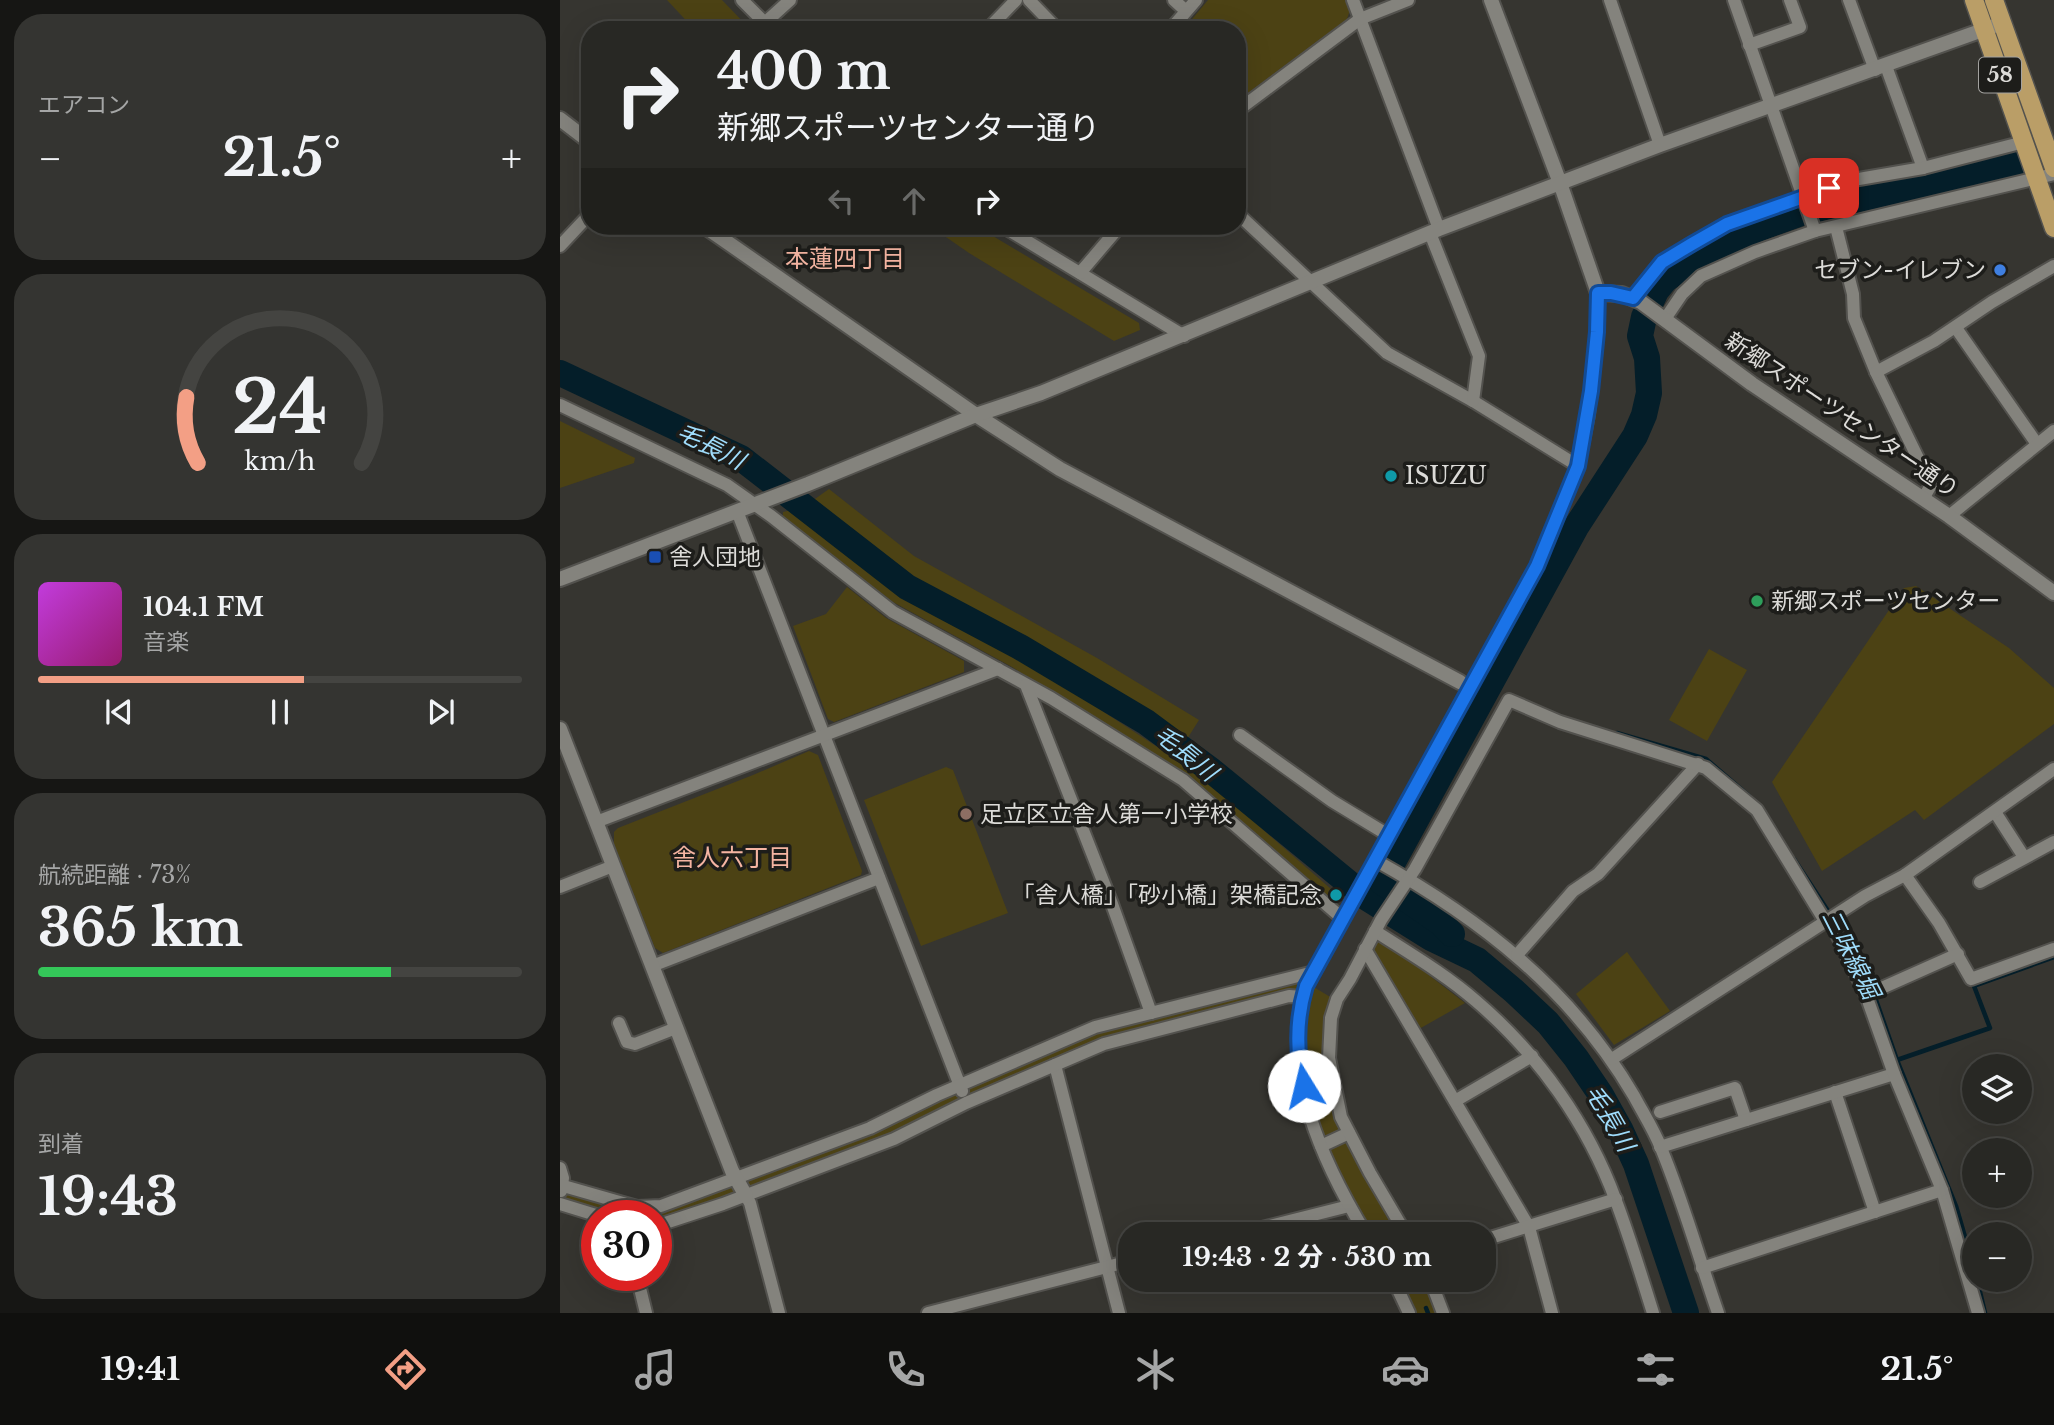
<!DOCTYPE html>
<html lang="ja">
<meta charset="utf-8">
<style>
body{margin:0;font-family:"Libre Baskerville","Noto Sans JP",serif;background:#343431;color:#f1f3f6;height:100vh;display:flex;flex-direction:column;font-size:26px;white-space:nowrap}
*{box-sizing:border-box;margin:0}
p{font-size:23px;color:#a5a6a6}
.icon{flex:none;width:38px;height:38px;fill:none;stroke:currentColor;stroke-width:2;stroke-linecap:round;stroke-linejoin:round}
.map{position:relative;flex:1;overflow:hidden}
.drawer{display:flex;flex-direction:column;gap:14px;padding:14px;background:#161614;width:560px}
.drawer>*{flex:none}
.top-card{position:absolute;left:21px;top:21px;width:665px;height:214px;border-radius:28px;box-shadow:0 7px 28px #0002,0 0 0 2px #444441;background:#282824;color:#f1f3f6;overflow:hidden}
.controls{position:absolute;left:1402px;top:1054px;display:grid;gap:14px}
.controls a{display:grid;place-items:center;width:70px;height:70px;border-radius:50%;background:#282824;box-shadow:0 7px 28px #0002,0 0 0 2px #444441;font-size:35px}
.speed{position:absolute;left:21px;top:1200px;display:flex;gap:14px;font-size:35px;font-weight:700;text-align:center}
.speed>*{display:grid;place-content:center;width:91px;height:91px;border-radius:50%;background:#282824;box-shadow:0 7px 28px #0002,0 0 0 2px #444441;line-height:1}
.speed .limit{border:10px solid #d22;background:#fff;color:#111}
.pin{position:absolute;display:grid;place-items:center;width:60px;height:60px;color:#fff;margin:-30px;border-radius:14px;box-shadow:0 4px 10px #0006}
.me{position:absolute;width:77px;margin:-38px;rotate:351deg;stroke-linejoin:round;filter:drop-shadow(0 0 5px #0008)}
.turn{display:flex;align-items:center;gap:24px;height:147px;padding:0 21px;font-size:32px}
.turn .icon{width:91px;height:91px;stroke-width:2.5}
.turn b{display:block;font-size:49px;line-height:60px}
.lanes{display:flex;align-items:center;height:66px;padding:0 21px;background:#0003;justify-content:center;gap:35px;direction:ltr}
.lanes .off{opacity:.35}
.big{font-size:52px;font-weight:700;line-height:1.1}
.drawer .tile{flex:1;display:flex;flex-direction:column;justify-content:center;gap:10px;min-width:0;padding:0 24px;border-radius:28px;background:#343431}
.drawer .dial{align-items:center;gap:0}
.dial svg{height:182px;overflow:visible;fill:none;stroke:#444441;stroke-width:7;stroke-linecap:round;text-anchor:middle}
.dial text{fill:#f1f3f6;stroke:none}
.song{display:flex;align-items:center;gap:21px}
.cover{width:84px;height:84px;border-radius:10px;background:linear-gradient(135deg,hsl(290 70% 55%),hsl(320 70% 35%))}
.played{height:7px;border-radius:4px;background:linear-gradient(90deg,#f39f85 55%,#444441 55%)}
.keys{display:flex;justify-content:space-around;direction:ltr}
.heat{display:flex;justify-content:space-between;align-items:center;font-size:38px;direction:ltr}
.charge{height:10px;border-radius:5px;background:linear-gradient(90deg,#34c759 73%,#444441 0)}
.trip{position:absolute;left:558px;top:1222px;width:378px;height:70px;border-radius:28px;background:#282824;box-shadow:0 7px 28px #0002,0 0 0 2px #444441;font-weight:700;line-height:70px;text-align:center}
.dock{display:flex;height:112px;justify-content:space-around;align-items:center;background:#10100e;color:#a5a6a6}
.dock .icon{width:49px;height:49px}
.dock .selected{color:#f39f85}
.dock b{font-size:32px;color:#f1f3f6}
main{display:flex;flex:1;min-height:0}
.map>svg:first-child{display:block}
.green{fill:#4c4214}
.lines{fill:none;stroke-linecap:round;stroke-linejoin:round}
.stream{stroke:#041e29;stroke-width:4.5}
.river{stroke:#041e29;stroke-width:26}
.minor-casing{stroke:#53524e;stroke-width:16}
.tertiary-casing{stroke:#53524e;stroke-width:18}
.primary-casing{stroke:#53524e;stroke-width:21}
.minor{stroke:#84837d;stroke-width:12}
.tertiary{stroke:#84837d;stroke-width:14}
.primary{stroke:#ba9e67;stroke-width:18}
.route-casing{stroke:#114b97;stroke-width:18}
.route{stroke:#1a73e8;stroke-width:12}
.shop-dot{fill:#3f7fe0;stroke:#1d1d1a;stroke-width:2.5}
.culture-dot{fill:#0f9aa8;stroke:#1d1d1a;stroke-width:2.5}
.transit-dot{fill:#1a4fb4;stroke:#1d1d1a;stroke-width:2.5}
.leisure-dot{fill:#2e9e5b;stroke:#1d1d1a;stroke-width:2.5}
.education-dot{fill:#8d6e63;stroke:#1d1d1a;stroke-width:2.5}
.labels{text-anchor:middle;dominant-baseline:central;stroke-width:7;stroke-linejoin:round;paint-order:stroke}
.shield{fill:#1d1d1a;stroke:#a3a29f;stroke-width:2}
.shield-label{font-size:21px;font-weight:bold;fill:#dcdbd8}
.poi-label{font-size:23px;fill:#dcdbd8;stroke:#1d1d1a;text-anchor:start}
.street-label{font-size:23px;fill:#dcdbd8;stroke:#1d1d1a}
.neighbourhood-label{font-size:24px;fill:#f5b5a2;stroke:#1d1d1a}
.water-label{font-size:24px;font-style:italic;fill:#9fdcfb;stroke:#1d1d1a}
</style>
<main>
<section class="drawer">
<div class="tile"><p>エアコン</p>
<div class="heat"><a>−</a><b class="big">21.5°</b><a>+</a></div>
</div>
<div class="tile dial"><svg viewBox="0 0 100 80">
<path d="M14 69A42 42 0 1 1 86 69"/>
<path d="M14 69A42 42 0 0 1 9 40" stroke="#f39f85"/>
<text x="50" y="56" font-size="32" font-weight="700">24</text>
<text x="50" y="72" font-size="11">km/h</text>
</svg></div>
<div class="tile">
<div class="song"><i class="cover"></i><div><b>104.1 FM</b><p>音楽</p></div></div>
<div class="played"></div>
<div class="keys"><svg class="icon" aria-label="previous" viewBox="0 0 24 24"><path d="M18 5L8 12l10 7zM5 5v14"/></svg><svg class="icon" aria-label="pause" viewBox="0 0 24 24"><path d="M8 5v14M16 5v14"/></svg><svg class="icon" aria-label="next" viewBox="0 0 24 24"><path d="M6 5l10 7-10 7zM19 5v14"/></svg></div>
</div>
<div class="tile"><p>航続距離 · 73%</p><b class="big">365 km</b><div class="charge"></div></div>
<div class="tile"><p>到着</p><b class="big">19:43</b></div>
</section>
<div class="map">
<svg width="1494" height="1313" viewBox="0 0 1494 1313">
<rect width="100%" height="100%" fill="#363530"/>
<g class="green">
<path d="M107,0H162L188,27L185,30H135Z"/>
<path d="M648,0H786L790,10L787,19L677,101V30H623Z"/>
<path d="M370,226H416L579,323L580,330L554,341L409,253Z"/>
<path d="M0,421L75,458L74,463L0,488Z"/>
<path d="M269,489L354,556L537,658L639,720L627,739L590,712L371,588L345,572L252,501Z"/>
<path d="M235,509L340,590L454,653L643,777L779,896L774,902L624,776L452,667L333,602L223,517V512Z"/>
<path d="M1356,586L1449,648L1494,688V724L1364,820L1355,810L1262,871L1212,782L1344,588Z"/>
<path d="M287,587L326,618L404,661V672L274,722L268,719L233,626L266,614Z"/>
<path d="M1149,649L1187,670L1147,741L1109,720Z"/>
<path d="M249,751L258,755L302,871L301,875L103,953L95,948L54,844V832L58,828L193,775Z"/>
<path d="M386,767L393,770L448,913L361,946L304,800Z"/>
<path d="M822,939L905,1003L859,1029L811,949L816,942Z"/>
<path d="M1067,952L1110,1011L1054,1045L1016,994Z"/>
<path d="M740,978L738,989L540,1040L381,1108L320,1140L96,1222V1216H55L0,1201V1190L87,1212L377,1099L535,1030Z"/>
<path d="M752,986L772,998C770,1010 766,1023 765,1035C757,1109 803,1173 837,1234H812L771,1160L745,1077L742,1028Z"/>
<path d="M838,1279H862L876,1313H853Z"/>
</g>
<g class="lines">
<g class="stream">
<path d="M1057,733L1146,759L1189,796"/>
<path d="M1234,859L1272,917"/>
<path d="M1284,935L1316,1000L1337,1060L1396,1206L1414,1268"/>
<path d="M1337,1060L1430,1028L1414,986L1494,957"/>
<path d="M1417,1279L1425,1313"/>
<path d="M866,1308L868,1313"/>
</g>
<g class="river">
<path d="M0,373L181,458L347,587L460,647L586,722L652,771L807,898L871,938L917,960L954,991L988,1023L1016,1058L1041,1095L1060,1129L1076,1164L1126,1313"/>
<path d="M892,934L881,923L822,882L1016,527L1075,436L1084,415L1089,393L1087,358L1080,336L1084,317L1096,291L1105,280L1131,261L1151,251L1200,228L1244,212L1494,154"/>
</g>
<g class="minor-casing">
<g id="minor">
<path d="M182,0L212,30"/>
<path d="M469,0L498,30"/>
<path d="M614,0L626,11"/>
<path d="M793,0L879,229"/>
<path d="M1050,0L1100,145"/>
<path d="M1174,0L1255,231"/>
<path d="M1289,0L1315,70"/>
<path d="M197,30L230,0"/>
<path d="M427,30L456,0"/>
<path d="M610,30L636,0"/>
<path d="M1189,45L1240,27L1230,0"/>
<path d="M1326,66L1363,168"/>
<path d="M677,111L800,19L848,0"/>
<path d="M677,213L827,353L913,401L1018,466"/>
<path d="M442,226L624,336"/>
<path d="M1276,227L1293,294L1294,318L1316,372L1371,485L1363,499"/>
<path d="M870,233L919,356L913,401"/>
<path d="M0,246L30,214"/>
<path d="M520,273L560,226"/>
<path d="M1073,298L1102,262L1167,224L1293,180L1363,168L1464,142"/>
<path d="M1105,319L1122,294L1141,276L1195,252L1255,231L1494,174"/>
<path d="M1396,328L1477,444"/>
<path d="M1316,372L1374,341L1432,302L1494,266"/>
<path d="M0,405L167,485L211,516L333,612L491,698L623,780L783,919"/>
<path d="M177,511L402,1091"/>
<path d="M1389,516L1494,431"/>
<path d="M466,685L552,904L591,1013"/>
<path d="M680,735L772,801L828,835"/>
<path d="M1435,812L1464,857"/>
<path d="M36,822L438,669"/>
<path d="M815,860C921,919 1012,990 1074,1096C1083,1113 1094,1130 1101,1148C1123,1201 1139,1258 1158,1313"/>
<path d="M1345,875L1379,923L1411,979L1494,949"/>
<path d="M1420,882L1494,842"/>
<path d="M0,887L53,866"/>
<path d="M815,931C849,953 885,974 916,1001C978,1054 1028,1124 1056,1201C1070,1238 1081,1275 1093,1313"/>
<path d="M805,949L969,1227L992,1313"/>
<path d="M957,955L1013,891L1038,874L1138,764"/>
<path d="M92,966L319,878"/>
<path d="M1306,995L1398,954"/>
<path d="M59,1023L67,1042L75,1044L116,1028"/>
<path d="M1052,1059L1305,896L1345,875L1494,769"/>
<path d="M495,1065L559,1313"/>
<path d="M1275,1092L1315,1212"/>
<path d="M895,1101L972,1056"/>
<path d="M1100,1112L1175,1088L1186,1120"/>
<path d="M761,1146L789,1133"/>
<path d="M1100,1147L1334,1074"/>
<path d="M0,1168L3,1178L1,1191"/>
<path d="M0,1185L77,1207L101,1206L310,1128L377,1095L535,1027L754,972"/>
<path d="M186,1196L190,1203L219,1313"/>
<path d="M0,1204L39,1216"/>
<path d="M96,1226L163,1204L334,1139L406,1103L544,1044L729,996L743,997"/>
<path d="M678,1234L789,1206"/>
<path d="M806,1234C763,1163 719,1070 746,986L977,566L1018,466L1028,415L1037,332L1038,293"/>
<path d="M846,1234L810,1173L781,1117L769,1058L771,1018L777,999L790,979L821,920L855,869L949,700L1000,722L1146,768L1197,810L1262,916L1273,926L1306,995L1334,1074L1382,1190L1418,1313"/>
<path d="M924,1240L1056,1199"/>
<path d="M1142,1268L1382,1190"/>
<path d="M77,1276L86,1313"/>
<path d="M833,1279L849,1313"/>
<path d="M870,1279L883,1313"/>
<path d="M368,1313L570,1261"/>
</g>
</g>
<g class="tertiary-casing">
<g id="tertiary">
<path d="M931,0L1000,183L1038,293L1062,294L1081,302L1192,384L1389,516L1494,593"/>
<path d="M0,119L30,142"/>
<path d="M144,226L416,415L500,469L900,682"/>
<path d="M0,579L248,484L416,415L481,393L879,229L1100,145L1434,26"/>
<path d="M0,729L172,1171L186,1196"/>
</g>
</g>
<g class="primary-casing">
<g id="primary">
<path d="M1414,0L1494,228"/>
<path d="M1434,0L1494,168"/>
</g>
</g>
<use href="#minor" class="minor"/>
<use href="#tertiary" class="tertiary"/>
<use href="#primary" class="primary"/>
</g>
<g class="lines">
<g class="route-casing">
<path id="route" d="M744,1086C736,1052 736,1019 746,986L977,566L1018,466L1031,391L1037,332L1038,293H1051L1073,298L1102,262L1132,244L1167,224L1269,188"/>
</g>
<use href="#route" class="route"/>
</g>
<circle class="shop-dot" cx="1440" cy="270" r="7"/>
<g class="culture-dot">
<circle cx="831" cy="476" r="7"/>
<circle cx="776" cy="895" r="7"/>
</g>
<rect class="transit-dot" x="88" y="550" width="14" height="14" rx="3.5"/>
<circle class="leisure-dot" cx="1197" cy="601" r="7"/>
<circle class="education-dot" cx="406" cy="814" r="7"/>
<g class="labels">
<rect class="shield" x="1419" y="57.5" width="42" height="35" rx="5"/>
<g class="shield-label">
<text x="1440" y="75">58</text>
</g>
<g class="poi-label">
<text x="1426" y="270" text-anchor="end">セブン-イレブン</text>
<text x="845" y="476">ISUZU</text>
<text x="109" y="557">舎人団地</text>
<text x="1211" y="601">新郷スポーツセンター</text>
<text x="420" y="814">足立区立舎人第一小学校</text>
<text x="762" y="895" text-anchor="end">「舎人橋」「砂小橋」架橋記念</text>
</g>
<g class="street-label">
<text transform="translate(1282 415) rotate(34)">新郷スポーツセンター通り</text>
</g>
<g class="neighbourhood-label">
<text x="285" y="258">本蓮四丁目</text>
<text x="172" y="857">舎人六丁目</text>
</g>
<g class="water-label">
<text transform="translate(151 446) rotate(27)">毛長川</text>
<text transform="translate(626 753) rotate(39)">毛長川</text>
<text transform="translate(1291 954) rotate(63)">三味線堀</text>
<text transform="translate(1050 1118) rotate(60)">毛長川</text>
</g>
</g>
</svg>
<div class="controls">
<a><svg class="icon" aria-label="layers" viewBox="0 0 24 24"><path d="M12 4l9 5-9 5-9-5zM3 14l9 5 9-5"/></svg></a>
<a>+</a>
<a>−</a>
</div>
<div class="speed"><div class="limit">30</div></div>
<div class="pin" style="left:1269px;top:188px;background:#d93025"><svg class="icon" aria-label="arrive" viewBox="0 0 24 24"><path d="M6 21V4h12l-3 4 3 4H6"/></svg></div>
<svg class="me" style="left:744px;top:1086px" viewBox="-20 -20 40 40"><circle r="19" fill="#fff"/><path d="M0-13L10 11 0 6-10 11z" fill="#1a73e8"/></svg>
<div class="trip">19:43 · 2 分 · 530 m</div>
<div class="top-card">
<div class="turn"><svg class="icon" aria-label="right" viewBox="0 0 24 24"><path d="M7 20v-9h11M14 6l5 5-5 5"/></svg><div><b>400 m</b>新郷スポーツセンター通り</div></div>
<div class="lanes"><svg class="icon off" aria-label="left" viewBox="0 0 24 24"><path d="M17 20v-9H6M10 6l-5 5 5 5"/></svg><svg class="icon off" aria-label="ahead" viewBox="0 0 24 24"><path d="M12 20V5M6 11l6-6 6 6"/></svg><svg class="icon" aria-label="right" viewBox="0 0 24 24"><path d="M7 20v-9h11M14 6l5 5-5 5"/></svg></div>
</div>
</div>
</main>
<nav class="dock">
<b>19:41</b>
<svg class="icon selected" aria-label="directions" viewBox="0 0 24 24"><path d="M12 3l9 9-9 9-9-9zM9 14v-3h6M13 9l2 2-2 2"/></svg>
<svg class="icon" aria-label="music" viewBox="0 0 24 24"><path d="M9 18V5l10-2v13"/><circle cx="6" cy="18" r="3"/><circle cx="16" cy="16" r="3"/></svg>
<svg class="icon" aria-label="phone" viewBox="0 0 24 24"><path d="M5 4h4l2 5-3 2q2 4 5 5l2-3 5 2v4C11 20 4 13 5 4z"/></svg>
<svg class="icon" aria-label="climate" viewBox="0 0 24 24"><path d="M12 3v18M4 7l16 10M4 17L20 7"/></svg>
<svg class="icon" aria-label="car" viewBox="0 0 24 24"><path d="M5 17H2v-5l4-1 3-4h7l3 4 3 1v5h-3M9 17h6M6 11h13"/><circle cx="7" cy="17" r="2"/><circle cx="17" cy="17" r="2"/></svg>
<svg class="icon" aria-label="filters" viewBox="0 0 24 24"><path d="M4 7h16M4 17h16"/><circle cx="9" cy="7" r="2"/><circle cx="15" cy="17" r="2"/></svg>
<b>21.5°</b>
</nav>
